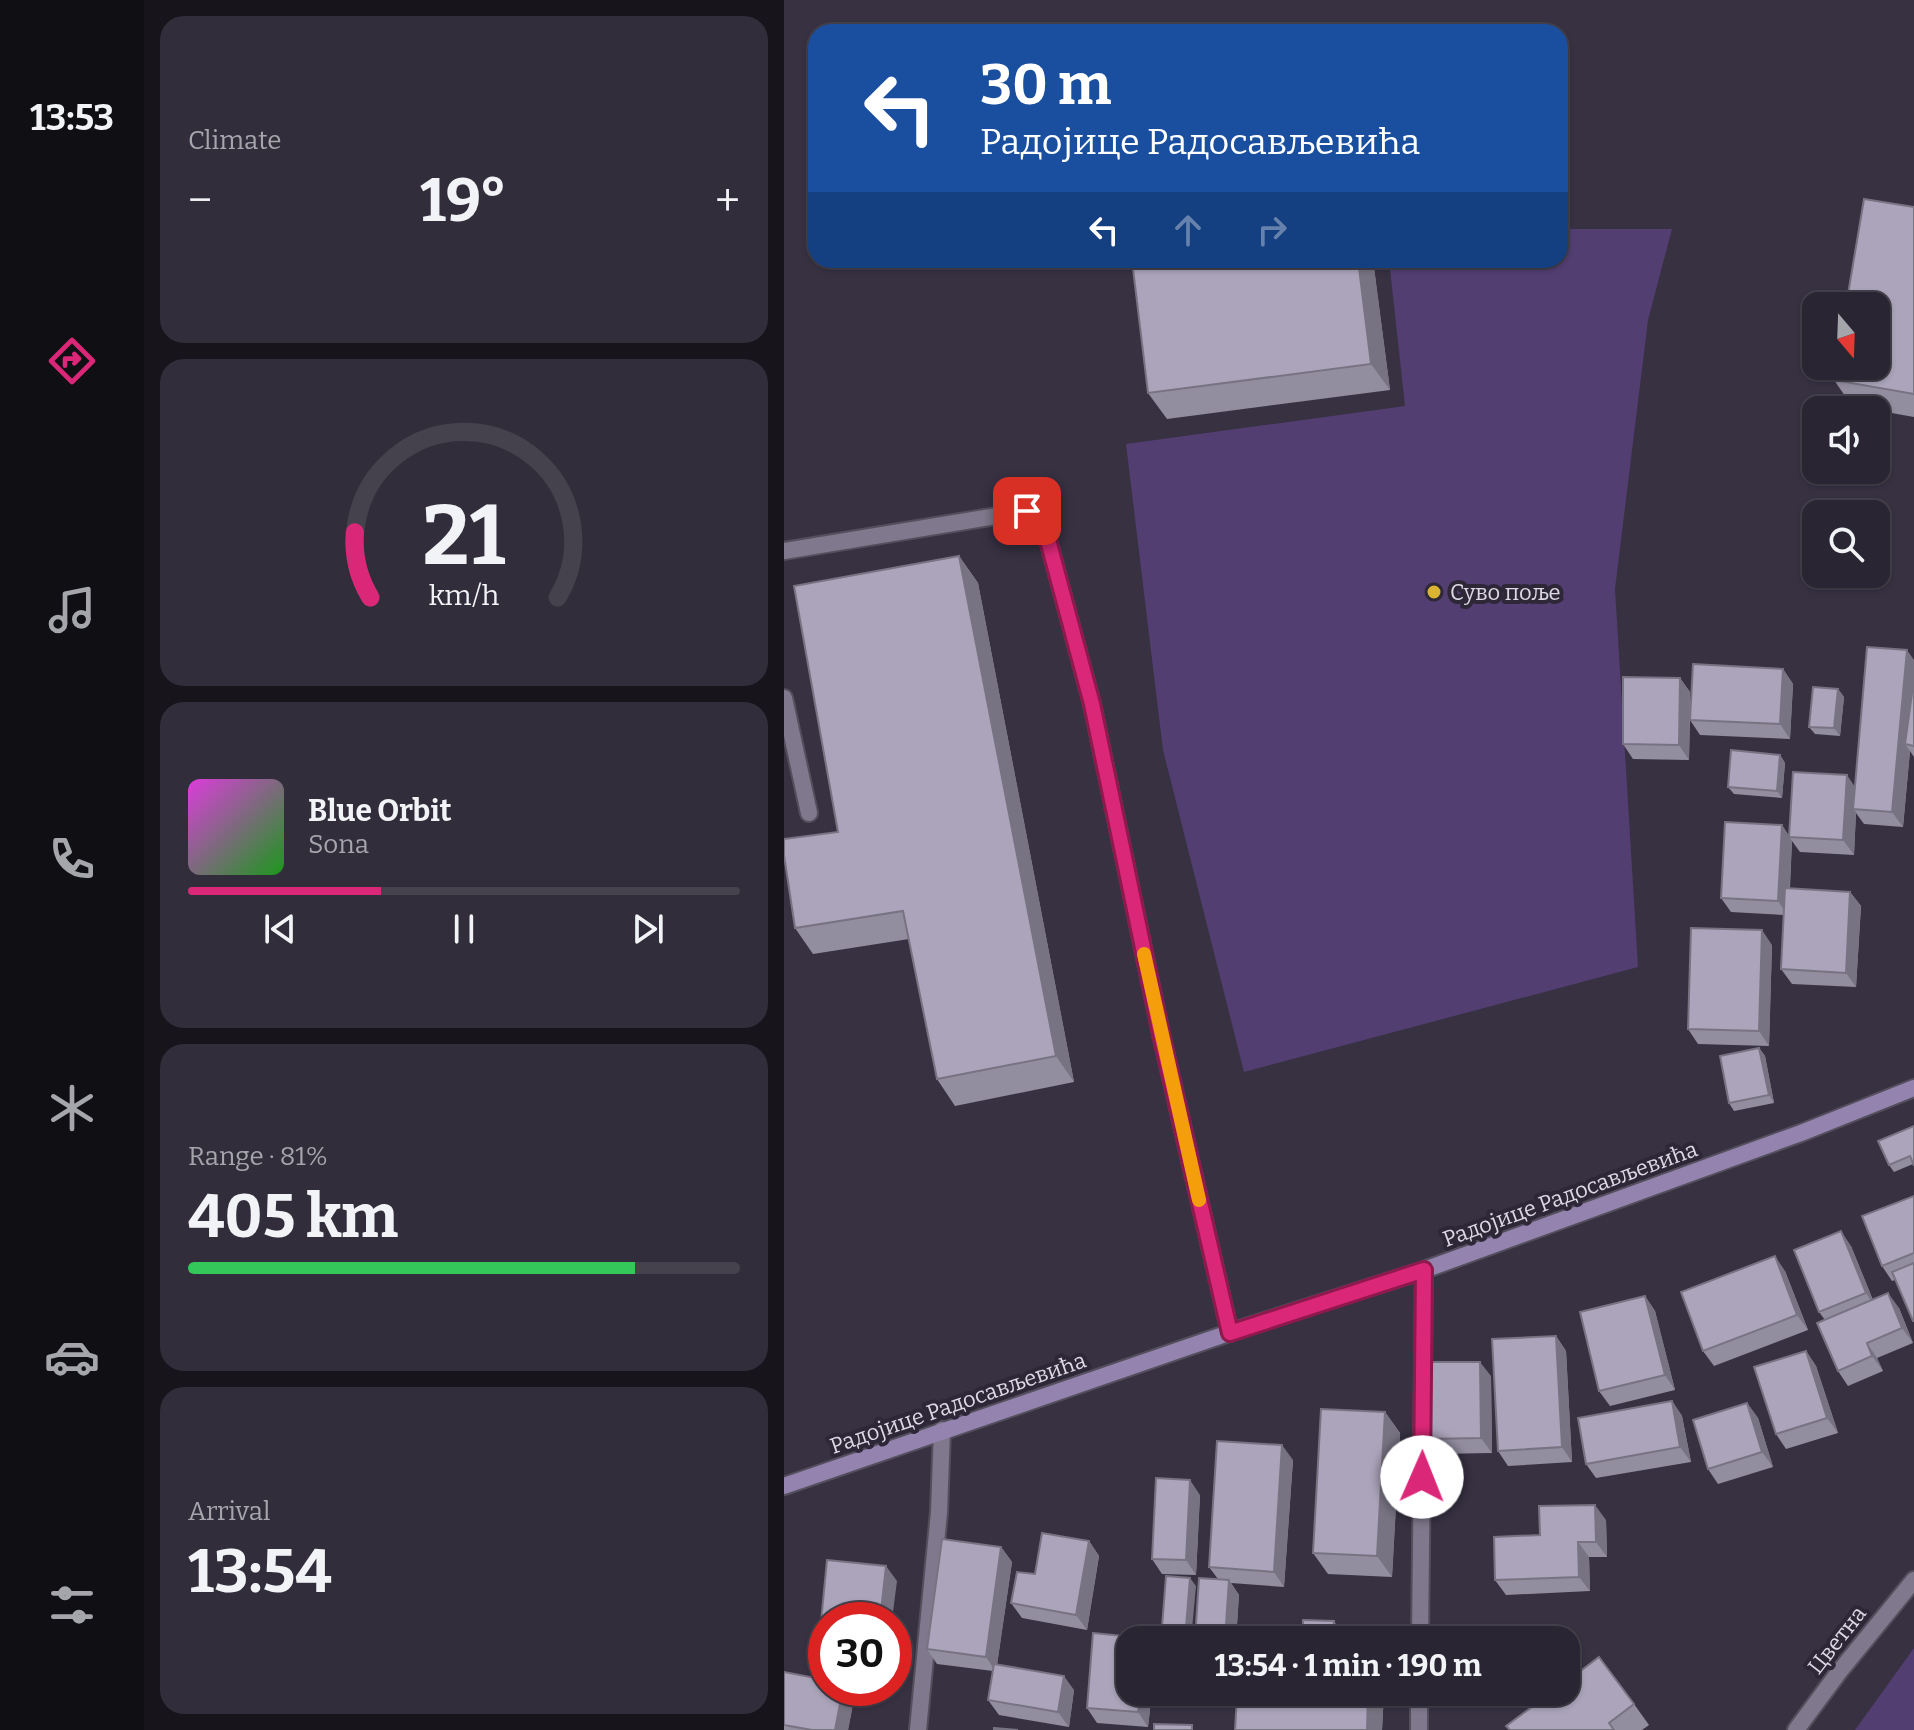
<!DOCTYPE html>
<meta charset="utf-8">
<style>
body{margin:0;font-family:Bitter,serif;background:#312d3a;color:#f1f3f6;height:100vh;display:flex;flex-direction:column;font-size:30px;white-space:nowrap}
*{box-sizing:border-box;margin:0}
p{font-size:26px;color:#a5a5ac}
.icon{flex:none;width:44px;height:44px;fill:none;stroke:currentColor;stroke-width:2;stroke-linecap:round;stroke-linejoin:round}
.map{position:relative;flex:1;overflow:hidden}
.side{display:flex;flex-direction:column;gap:16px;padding:16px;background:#17141c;width:640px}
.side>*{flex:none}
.hud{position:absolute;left:24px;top:24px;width:760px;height:244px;border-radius:24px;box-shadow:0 2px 6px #0004,0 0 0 2px #45424d;background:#1a4fa0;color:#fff;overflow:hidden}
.needle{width:52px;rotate:161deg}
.fabs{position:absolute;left:1018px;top:292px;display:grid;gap:16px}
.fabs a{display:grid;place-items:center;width:88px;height:88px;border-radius:16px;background:#292532;box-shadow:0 2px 6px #0004,0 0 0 2px #45424d;font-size:40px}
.speed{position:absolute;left:24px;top:1602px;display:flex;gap:16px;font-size:40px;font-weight:700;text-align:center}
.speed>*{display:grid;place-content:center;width:104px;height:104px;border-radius:50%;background:#292532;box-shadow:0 2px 6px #0004,0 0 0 2px #45424d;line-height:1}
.speed .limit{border:12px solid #d22;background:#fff;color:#111}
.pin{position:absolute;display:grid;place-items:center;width:68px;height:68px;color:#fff;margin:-34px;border-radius:16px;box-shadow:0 4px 12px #0006}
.me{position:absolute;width:88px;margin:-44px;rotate:1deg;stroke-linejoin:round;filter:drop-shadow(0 0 6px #0008)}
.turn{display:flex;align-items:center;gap:28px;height:168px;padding:0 40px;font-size:36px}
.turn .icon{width:104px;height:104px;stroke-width:2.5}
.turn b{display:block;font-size:56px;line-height:68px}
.lanes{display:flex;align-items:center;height:76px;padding:0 40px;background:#0003;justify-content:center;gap:40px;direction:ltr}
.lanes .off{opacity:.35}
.big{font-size:60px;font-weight:700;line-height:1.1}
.side .card{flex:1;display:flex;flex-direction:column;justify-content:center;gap:12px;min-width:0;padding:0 28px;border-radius:24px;background:#312d3a}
.side .dial{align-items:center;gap:0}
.dial svg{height:208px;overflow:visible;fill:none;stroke:#45424d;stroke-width:7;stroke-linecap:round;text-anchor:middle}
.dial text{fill:#f1f3f6;stroke:none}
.song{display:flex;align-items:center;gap:24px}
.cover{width:96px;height:96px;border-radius:12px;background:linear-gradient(135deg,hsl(300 70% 55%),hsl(120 70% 35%))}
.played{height:8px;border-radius:4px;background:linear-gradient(90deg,#db2777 35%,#45424d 35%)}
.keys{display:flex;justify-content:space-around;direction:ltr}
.heat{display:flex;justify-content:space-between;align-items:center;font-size:44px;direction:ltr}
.charge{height:12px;border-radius:6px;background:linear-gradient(90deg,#34c759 81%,#45424d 0)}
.trip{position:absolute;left:332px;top:1626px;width:464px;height:80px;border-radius:24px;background:#292532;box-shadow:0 2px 6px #0004,0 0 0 2px #45424d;font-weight:700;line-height:80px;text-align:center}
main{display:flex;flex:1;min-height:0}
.tab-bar{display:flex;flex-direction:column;width:144px;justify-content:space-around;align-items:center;background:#100f14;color:#a5a5ac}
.tab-bar .icon{width:56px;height:56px}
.tab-bar .current{color:#db2777}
.tab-bar b{font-size:36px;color:#f1f3f6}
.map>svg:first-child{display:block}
.green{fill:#523e71}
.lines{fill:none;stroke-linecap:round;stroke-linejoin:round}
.lane-casing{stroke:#544f5d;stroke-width:20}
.street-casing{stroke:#544f5d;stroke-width:20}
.secondary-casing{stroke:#544f5d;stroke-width:20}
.lane{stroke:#80798d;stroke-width:16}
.street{stroke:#80798d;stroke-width:16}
.secondary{stroke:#9383ae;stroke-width:16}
.wall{fill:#938da0}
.shaded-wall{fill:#787382}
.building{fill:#aba4ba;stroke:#787382;stroke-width:2}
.route-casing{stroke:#8e194d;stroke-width:20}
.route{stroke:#db2777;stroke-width:14}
.slow{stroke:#f59e0b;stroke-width:14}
.poi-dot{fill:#dab333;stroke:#2d2738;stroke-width:3}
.labels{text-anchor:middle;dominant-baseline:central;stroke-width:8;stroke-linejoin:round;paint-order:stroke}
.poi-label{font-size:22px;fill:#dcd9e4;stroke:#2d2738;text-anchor:start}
.street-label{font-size:22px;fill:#dcd9e4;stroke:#2d2738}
</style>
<main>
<nav class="tab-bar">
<b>13:53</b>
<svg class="icon current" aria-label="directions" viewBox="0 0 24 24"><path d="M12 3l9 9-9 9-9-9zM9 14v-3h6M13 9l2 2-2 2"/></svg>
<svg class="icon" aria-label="music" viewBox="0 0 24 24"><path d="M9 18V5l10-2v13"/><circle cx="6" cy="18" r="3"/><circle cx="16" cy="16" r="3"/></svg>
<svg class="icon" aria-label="phone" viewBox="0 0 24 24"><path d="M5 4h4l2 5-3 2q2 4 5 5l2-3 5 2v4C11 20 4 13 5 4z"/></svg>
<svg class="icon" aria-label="climate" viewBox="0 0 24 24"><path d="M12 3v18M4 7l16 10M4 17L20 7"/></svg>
<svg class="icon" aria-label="car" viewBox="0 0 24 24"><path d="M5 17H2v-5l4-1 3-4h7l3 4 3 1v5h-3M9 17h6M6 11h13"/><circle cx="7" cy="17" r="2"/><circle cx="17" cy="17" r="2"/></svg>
<svg class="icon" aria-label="filters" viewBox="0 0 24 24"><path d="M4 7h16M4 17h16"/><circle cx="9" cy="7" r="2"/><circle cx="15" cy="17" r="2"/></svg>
</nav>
<section class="side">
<div class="card"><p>Climate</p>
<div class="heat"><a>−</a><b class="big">19°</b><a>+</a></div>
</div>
<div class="card dial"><svg viewBox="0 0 100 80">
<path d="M14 69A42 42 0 1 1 86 69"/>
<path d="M14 69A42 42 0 0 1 8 44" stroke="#db2777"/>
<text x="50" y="56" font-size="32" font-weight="700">21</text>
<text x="50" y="72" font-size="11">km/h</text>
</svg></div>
<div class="card">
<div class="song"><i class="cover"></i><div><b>Blue Orbit</b><p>Sona</p></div></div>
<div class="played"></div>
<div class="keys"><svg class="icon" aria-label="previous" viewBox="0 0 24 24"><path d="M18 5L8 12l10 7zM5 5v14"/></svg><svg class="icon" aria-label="pause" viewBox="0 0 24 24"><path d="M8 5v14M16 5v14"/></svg><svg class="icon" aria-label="next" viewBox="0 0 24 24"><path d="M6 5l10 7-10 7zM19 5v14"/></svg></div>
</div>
<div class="card"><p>Range · 81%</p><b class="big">405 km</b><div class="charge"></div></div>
<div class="card"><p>Arrival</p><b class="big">13:54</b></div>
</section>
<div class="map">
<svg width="1130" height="1730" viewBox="0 0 1130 1730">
<rect width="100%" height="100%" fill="#373142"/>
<g class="green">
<path d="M776,229H888L864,320L831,589L854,967L460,1072L379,750L342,444L621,406L605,260H776Z"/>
<path d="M1130,1648V1730H1071Z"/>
</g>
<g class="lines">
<g class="lane-casing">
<g id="lane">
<path d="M0,551L243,511L261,529L308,704L377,1034L446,1333"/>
<path d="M0,698L25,813"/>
</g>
</g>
<g class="street-casing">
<g id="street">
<path d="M636,1640L640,1270"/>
<path d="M134,1730L155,1512L158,1430"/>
<path d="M635,1730V1692"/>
<path d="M1012,1730L1055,1672L1130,1580"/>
</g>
</g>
<g class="secondary-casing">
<path id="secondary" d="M0,1486L465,1326L640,1270L1017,1133L1130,1088"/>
</g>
<use href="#lane" class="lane"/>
<use href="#street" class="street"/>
<use href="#secondary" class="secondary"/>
</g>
<g class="wall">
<path d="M1130,207V417L1068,406L1050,380Z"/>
<path d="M348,260H589L606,390L383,419L364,393Z"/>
<path d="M175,556L194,583L290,1082L171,1106L153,1079L125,939L29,954L11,928Z"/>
<path d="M1130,660V757L1126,751L1119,827L1080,824L1072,813L1070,855L1016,852L1008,841L1006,888L1066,892L1077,906L1072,987L1008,984L997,969L1000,915L947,912L937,898L998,825L1005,836L1071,787Z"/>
<path d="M999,669L1009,684L1006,739L916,735L906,720L905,760L849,759L839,744L896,678L906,692V716Z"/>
<path d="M1054,689L1060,697L1056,736L1031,734L1025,727Z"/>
<path d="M996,755L1001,763L998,798L950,794L944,787Z"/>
<path d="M988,945L985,1046L914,1044L904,1029Z"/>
<path d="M975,1048L981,1056L990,1103L950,1111L945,1103Z"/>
<path d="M1130,1126L1129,1164L1110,1172L1105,1165Z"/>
<path d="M1130,1196V1322L1111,1280L1108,1281L1098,1266Z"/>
<path d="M1067,1246L1089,1300L1115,1308L1129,1343L1093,1358L1099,1371L1064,1386L1054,1371L1041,1320L1035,1312Z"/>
<path d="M1001,1271L1024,1330L930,1366L919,1351Z"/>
<path d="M861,1296L871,1311L891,1390L826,1406L815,1391Z"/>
<path d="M772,1336L782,1351L788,1462L724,1466L714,1451Z"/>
<path d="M1022,1351L1032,1366L1054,1433L1002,1449L992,1434Z"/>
<path d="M707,1376L708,1453L652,1454L642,1439Z"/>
<path d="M888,1401L898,1416L907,1462L812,1478L802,1464Z"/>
<path d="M963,1403L974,1418L989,1467L934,1484L924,1469Z"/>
<path d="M601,1412L616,1433L608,1577L544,1574L529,1553Z"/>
<path d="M509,1460L500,1587L447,1583L455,1595L452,1640H411L434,1579L425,1567Z"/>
<path d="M416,1495L412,1575L378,1574L368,1559Z"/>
<path d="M822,1520L823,1557H805L806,1591L722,1595L711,1580L756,1535Z"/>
<path d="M305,1541L315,1556L303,1630L238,1618L227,1603L251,1574Z"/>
<path d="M217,1547L228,1562L213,1665L290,1690L285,1727L215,1715L204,1700L209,1671L153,1664L143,1649Z"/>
<path d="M309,1633L361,1638L362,1640H346V1692H368L364,1727L313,1723L303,1708Z"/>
<path d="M0,1672L70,1699L64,1730H0Z"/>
<path d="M523,1692H600L598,1730L527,1699Z"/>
<path d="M850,1704L865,1725L858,1730H725Z"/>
</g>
<g class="shaded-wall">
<path d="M574,260H589L606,390L587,364Z"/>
<path d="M175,556L194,583L290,1082L272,1056Z"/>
<path d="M1123,650L1130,660V700L1121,744L1126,751L1119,827L1108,812Z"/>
<path d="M999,669L1009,684L1006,739L996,724Z"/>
<path d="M896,678L906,692L905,760L895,745Z"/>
<path d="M1054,689L1060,697L1056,736L1050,728Z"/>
<path d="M996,755L1001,763L998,798L993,791Z"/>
<path d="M1063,775L1073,790L1069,809L1072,812L1070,855L1059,840Z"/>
<path d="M998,825L1008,841L1004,916L994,901Z"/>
<path d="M1066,892L1077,906L1072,987L1062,973Z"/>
<path d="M978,930L988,945L985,1046L975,1031Z"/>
<path d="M975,1048L981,1056L990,1103L985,1095Z"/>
<path d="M1057,1231L1067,1246L1092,1308L1082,1293Z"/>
<path d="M991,1256L1001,1271L1024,1330L1013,1315Z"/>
<path d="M1104,1293L1115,1308L1129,1343L1118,1328Z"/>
<path d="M861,1296L871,1311L891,1390L881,1375Z"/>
<path d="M772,1336L782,1351L788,1462L778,1447Z"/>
<path d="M1083,1343L1093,1358L1099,1371L1088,1356Z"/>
<path d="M1022,1351L1032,1366L1054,1433L1043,1418Z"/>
<path d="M696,1362L707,1376L708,1453L697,1438Z"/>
<path d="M888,1401L898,1416L907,1462L896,1447Z"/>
<path d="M963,1403L974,1418L989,1467L978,1452Z"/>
<path d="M601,1412L616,1433L608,1577L593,1556Z"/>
<path d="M498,1445L509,1460L500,1587L490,1572Z"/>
<path d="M406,1480L416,1495L412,1575L402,1560Z"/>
<path d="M811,1505L822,1520L823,1557L812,1542Z"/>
<path d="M305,1541L315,1556L303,1630L292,1615Z"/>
<path d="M794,1542L805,1557L806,1591L795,1577Z"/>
<path d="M217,1547L228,1562L212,1672L202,1657Z"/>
<path d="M102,1566L113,1581L108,1620H96Z"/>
<path d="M406,1578L412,1586L407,1640H401Z"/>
<path d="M445,1580L455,1595L452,1640H441Z"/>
<path d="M550,1621L563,1640L549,1636Z"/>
<path d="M280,1676L290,1690L285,1727L274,1712Z"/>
<path d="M59,1688H63L70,1699L64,1730H51Z"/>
<path d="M356,1692H368L364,1727L354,1712Z"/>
<path d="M584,1692H600L598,1730H583Z"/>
</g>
<g class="building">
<path d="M1080,199L1130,207V394L1050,380L1052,366H1092V306H1062Z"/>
<path d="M348,260H574L587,364L364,393Z"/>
<path d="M175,556L272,1056L153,1079L119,911L11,928L0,855V839L54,832L10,586Z"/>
<path d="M1083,647L1123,650L1108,812L1069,809Z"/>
<path d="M909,664L999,669L996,724L906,720Z"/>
<path d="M839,677L896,678L895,745L839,744Z"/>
<path d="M1130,679V746L1121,744Z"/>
<path d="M1029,687L1054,689L1050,728L1025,727Z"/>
<path d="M947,750L996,755L993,791L944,787Z"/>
<path d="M1009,772L1063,775L1059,840L1005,837Z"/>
<path d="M941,822L998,825L994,901L937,898Z"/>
<path d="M1001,888L1066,892L1062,973L997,969Z"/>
<path d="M907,928L978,930L975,1031L904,1029Z"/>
<path d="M975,1048L985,1095L945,1103L936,1056Z"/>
<path d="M1130,1126V1166L1126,1156L1105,1165L1094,1141Z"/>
<path d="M1130,1196V1253L1098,1266L1078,1216Z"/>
<path d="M1057,1231L1082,1293L1035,1312L1010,1250Z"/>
<path d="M991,1256L1013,1315L919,1351L897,1292Z"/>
<path d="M1130,1263V1321H1129L1108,1272Z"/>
<path d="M1104,1293L1118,1328L1083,1343L1088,1356L1054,1371L1033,1323Z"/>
<path d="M861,1296L881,1375L815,1391L796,1312Z"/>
<path d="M772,1336L778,1447L714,1451L708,1339Z"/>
<path d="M1022,1351L1043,1418L992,1434L970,1367Z"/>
<path d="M641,1362H696L697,1438L642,1439Z"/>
<path d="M888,1401L896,1447L802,1464L794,1418Z"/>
<path d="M963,1403L978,1452L924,1469L909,1420Z"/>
<path d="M537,1409L601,1412L593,1556L529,1553Z"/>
<path d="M433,1441L498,1445L490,1572L425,1567Z"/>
<path d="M372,1478L406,1480L402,1560L368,1559Z"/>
<path d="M811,1505L812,1542H794L795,1577L711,1580L710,1537L756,1535L755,1506Z"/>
<path d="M258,1533L305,1541L292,1615L227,1603L233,1572L251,1574Z"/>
<path d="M158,1539L217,1547L202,1657L143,1649Z"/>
<path d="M43,1560L102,1566L96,1620H42V1622H37Z"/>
<path d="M382,1576L406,1578L401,1640H377Z"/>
<path d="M415,1578L445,1580L441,1640H411Z"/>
<path d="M519,1620L550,1621L549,1636L586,1637V1640H519Z"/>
<path d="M309,1633L361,1638L360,1640H346V1692H356L354,1712L303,1708Z"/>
<path d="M815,1657L850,1704L825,1723L830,1730H726L722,1726L768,1692H782V1682Z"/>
<path d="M210,1664L280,1676L274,1712L204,1700Z"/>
<path d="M0,1672L42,1680V1688H59L51,1730H28L0,1725Z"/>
<path d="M534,1692H584L583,1730H451L453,1696L534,1699Z"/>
<path d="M370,1724L408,1725V1730H370Z"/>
<path d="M210,1728L234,1730H210Z"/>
</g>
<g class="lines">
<g class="route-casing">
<path id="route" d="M243,511L261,529L308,704L377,1034L446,1333L640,1270L638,1477"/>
</g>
<use href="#route" class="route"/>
<path class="slow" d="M360,954L415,1200"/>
</g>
<circle class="poi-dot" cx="650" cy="592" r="8"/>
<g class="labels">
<g class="poi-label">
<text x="666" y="592">Суво поље</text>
</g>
<g class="street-label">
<text transform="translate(786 1194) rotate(-20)">Радојице Радосављевића</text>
<text transform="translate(174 1403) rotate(-19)">Радојице Радосављевића</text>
<text transform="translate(1053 1640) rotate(-52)">Цветна</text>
</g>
</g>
</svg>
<div class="fabs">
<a><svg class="needle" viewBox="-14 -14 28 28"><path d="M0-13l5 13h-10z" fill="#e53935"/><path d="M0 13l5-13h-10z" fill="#a5a5ac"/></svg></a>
<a><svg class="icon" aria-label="sound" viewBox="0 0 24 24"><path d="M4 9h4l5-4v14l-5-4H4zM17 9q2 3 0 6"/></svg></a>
<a><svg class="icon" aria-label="search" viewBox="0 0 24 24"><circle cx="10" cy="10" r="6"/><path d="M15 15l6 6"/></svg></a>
</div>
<div class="speed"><div class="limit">30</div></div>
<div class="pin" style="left:243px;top:511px;background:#d93025"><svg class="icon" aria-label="arrive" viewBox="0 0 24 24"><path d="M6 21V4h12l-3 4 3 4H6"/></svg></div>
<svg class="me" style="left:638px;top:1477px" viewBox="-20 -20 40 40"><circle r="19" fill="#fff"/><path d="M0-13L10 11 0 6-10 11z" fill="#db2777"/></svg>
<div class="trip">13:54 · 1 min · 190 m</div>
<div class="hud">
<div class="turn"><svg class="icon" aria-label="left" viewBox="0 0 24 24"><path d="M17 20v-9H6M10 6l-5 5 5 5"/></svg><div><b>30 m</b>Радојице Радосављевића</div></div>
<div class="lanes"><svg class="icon" aria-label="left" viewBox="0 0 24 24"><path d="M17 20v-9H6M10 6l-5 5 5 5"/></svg><svg class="icon off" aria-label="ahead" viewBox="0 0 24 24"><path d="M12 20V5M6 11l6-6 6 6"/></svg><svg class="icon off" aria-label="right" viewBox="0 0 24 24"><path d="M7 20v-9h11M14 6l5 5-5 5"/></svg></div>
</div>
</div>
</main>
